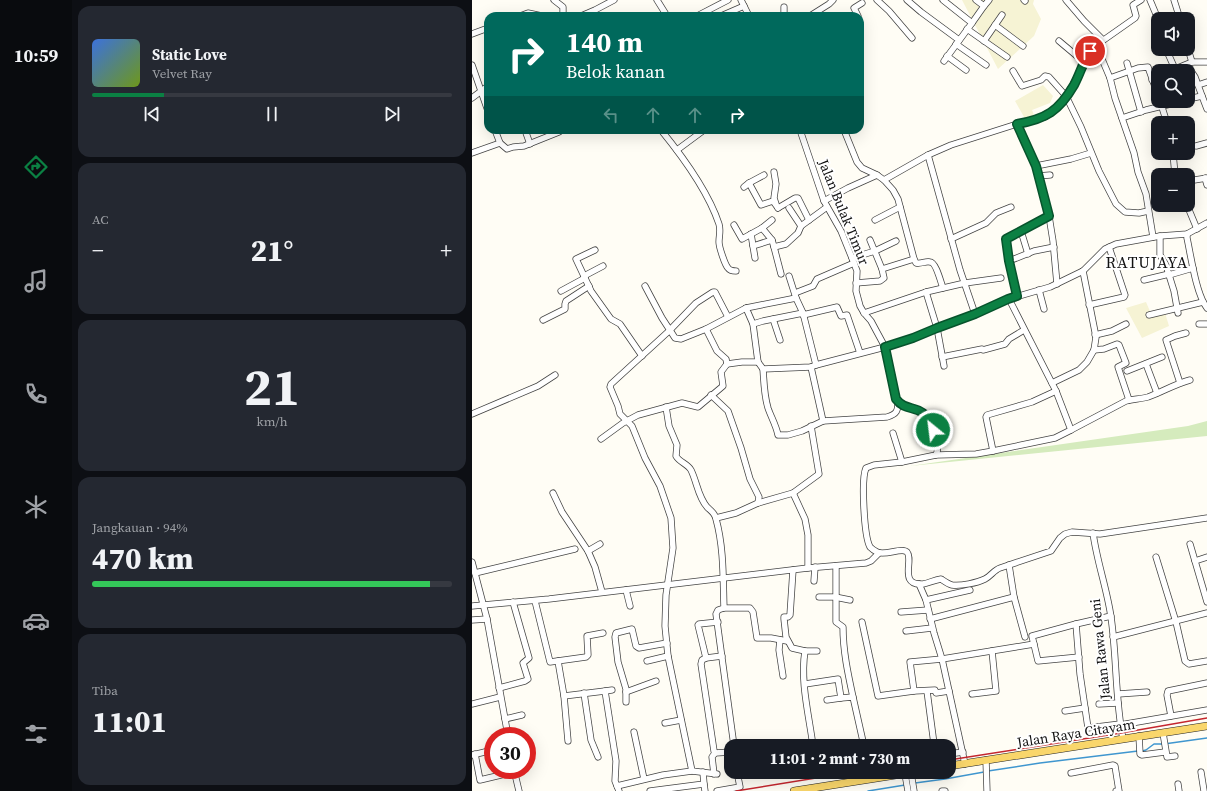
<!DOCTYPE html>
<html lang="id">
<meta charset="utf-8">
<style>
body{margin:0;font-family:"Source Serif 4",serif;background:#242831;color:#f1f3f6;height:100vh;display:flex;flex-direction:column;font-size:15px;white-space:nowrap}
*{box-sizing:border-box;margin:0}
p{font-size:13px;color:#9ea1a6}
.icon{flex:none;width:22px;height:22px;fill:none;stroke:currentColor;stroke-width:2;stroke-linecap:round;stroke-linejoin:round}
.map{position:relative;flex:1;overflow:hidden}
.details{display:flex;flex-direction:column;gap:6px;padding:6px;background:#0d0f14;width:400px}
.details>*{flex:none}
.guide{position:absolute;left:12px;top:12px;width:380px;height:122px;border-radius:12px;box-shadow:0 4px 16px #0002;background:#00695c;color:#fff;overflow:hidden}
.fabs{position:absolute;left:679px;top:12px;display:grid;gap:8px}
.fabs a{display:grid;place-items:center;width:44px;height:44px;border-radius:8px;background:#171b24;box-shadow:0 4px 16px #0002;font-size:20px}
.speed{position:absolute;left:12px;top:727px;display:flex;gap:8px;font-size:20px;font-weight:700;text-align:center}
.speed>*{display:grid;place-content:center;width:52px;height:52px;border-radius:50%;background:#171b24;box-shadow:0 4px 16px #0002;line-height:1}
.speed .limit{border:6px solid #d22;background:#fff;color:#111}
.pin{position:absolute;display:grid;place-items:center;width:34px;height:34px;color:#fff;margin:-17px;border:2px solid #fff;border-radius:50%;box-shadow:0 1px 4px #0007}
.me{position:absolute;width:44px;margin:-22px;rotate:331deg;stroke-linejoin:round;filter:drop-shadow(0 0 3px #0008)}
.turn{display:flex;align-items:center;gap:14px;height:84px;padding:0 16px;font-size:18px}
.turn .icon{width:52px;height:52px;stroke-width:2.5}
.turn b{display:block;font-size:28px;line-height:34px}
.lanes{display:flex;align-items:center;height:38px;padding:0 16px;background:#0003;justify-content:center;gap:20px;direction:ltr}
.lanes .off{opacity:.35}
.big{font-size:30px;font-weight:800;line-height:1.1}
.details .widget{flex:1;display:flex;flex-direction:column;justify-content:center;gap:6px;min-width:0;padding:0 14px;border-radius:12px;background:#242831}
.details .dial{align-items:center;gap:0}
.dial b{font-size:52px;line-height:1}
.song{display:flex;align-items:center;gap:12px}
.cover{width:48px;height:48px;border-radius:6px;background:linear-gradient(135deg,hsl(220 70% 55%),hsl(80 70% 35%))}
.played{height:4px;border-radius:2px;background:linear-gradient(90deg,#0b8043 20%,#363941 20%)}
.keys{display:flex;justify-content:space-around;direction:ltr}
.heat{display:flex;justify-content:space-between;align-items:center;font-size:22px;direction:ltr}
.charge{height:6px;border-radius:3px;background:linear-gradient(90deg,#34c759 94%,#363941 0)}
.trip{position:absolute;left:252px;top:739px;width:232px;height:40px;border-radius:12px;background:#171b24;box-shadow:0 4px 16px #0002;font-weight:800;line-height:40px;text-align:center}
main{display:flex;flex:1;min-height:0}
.tabs{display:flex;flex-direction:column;width:72px;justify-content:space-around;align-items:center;background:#090b0e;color:#9ea1a6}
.tabs .icon{width:28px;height:28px}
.tabs .on{color:#0b8043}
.tabs b{font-size:18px;color:#f1f3f6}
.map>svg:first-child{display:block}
.farmland{fill:#f6f3d4}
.green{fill:#d5ebbd}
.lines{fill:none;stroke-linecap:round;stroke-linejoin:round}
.stream{stroke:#3f96cf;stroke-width:1.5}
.minor-casing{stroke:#444;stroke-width:7}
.major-casing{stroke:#222;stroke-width:8}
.minor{stroke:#fff;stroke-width:5.5}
.major{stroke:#f9d66b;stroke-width:7}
.rail{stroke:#c4262e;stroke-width:1.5}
.route-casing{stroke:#07532c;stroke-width:10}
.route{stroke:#0b8043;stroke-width:7}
.labels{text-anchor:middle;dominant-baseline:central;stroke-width:4;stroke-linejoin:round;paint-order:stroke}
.street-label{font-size:14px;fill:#111;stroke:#fff}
.quarter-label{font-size:16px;letter-spacing:1px;fill:#111;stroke:#fff}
</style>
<main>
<nav class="tabs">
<b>10:59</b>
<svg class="icon on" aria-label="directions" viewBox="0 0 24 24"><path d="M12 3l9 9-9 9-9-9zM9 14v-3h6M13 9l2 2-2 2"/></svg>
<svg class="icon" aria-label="music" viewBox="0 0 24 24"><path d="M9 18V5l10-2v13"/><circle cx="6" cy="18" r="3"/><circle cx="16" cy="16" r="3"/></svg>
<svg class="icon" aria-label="phone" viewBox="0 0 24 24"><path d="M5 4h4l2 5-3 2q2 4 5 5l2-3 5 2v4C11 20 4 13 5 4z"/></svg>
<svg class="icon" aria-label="climate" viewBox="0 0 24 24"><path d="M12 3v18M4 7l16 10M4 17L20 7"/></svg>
<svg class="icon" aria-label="car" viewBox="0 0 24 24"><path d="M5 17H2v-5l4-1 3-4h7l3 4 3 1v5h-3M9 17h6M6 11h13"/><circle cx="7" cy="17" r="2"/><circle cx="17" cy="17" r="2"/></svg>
<svg class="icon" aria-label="filters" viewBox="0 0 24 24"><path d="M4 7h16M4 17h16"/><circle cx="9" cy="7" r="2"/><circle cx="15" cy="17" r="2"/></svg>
</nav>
<section class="details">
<div class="widget">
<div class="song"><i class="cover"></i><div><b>Static Love</b><p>Velvet Ray</p></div></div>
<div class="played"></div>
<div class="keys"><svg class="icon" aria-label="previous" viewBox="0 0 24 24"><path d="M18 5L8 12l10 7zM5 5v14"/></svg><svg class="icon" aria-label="pause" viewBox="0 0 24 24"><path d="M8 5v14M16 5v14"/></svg><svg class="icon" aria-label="next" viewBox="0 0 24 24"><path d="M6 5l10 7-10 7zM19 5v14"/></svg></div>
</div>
<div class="widget"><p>AC</p>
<div class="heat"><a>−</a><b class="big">21°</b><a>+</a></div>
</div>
<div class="widget dial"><b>21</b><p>km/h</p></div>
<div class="widget"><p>Jangkauan · 94%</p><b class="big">470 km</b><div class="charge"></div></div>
<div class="widget"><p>Tiba</p><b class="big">11:01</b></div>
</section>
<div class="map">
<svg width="735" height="791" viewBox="0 0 735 791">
<rect width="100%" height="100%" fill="#fffdf5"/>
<g class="farmland">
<path d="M490,0H562L561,4L569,19L562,36L526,69Z"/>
<path d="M571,85L581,96L578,103L560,110L564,120L556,124L543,101Z"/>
<path d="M674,302L680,316L693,313L697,326L670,338L654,308Z"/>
</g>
<path class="green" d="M735,421V436L438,466L716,426Z"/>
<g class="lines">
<g class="stream">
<path d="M670,751L674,750L682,744H692L735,738"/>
<path d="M516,771L568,763L666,751"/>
<path d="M443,783L473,779L512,772"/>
<path d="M396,791L433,785"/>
</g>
<g class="minor-casing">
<g id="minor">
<path d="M82,0L91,7V16"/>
<path d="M185,0L195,16"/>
<path d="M269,0L277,16"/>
<path d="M405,0L417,11L440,38"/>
<path d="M435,0L449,12L487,40"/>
<path d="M471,0L500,23L472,61"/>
<path d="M552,0L553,1"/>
<path d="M594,0L612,21L631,40"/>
<path d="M678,0L686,19"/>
<path d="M702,0L708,19"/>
<path d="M512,6L517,0"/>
<path d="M312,7V16"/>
<path d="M227,15L256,0"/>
<path d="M48,16L56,13L70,16"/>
<path d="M109,16L123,10L142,0"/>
<path d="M249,16L272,6"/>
<path d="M338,16L357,4L361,0"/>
<path d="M386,16L382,8L390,3"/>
<path d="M500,23L512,6L504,0"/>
<path d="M523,25L551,46"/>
<path d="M495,29L535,57"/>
<path d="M0,34L16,28"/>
<path d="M512,41L530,15"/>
<path d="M587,41L612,62"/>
<path d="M484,44L514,65"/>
<path d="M624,45L638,78L643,98L662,153L666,172L674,194L681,237"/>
<path d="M694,49L703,69L720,62H735"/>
<path d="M716,49L720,62"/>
<path d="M475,56L494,70"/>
<path d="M655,63L669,112"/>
<path d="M0,65L16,111"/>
<path d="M715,65L723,77L730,96L716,99"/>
<path d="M541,71L550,86L569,80L573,76L577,77L594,96L609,127L627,171L644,204L653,212L667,213L676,211"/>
<path d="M638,78L666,68L676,67L686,95"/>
<path d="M680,80L686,77"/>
<path d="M726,85L735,82"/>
<path d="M730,96L735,109"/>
<path d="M0,98L16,86"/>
<path d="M688,101L695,123"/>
<path d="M650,118L674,110L711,101"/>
<path d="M545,124L564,166L577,216L581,241L585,284"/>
<path d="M23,130L28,143L35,149L41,147L52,146L87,132"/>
<path d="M53,130L58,144"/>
<path d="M189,130C211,157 236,191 247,224C249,230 247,236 247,242C247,247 253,265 256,268C258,271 261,271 264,271"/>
<path d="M328,130L352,201L369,231L382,263L385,271L384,291L388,306L392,313L399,321L413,347L424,399C431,409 446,406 454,416C459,421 461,429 463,436C465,443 467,449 464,455L430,462L402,465L394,468C389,479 392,536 398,547C400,549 403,551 405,552C413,556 430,547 435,552C442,560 426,586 451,584C457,583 462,580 469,579C472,581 476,584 480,585C489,586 505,583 513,579C519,576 522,570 528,568L579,551L588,538L593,534L600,532L628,534L735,518"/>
<path d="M372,130L385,162L390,168L405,175"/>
<path d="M724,146L735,143"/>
<path d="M205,150L232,130"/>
<path d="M0,153L28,143"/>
<path d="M701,153L703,175"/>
<path d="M456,155L488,270L503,314"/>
<path d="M564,166L599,159L619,153"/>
<path d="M302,172L304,184L302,198L304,204"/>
<path d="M292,175L277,183L289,205L301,201L306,208"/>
<path d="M566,176L578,175"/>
<path d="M733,178L735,185"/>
<path d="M412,180L421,190L426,199L442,259L444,263C450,264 453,261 458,262C464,262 469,283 471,288"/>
<path d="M716,181L735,178"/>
<path d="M272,187L277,183"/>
<path d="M352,201L376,188L405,175L412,180L456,155L479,145L545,124L560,121L573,117L585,108L601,85L618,51L626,44L663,18L664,16L661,5L669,0"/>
<path d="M715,205L725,229"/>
<path d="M306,208L323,198H326L337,220"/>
<path d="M317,208L329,226"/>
<path d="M300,220L290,228L300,240L302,247L314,244L326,233L329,226L355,207"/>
<path d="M403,220L428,207"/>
<path d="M262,225L270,239L290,228"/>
<path d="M549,231L556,254"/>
<path d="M279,234L283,258"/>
<path d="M715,234V238C719,256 724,294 735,308"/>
<path d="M688,236V255L694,265L697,275L702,291L706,313"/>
<path d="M479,239L514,223L524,213L539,207"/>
<path d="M281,246L300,240"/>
<path d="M302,247L309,274"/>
<path d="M123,250L104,259L119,291L139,319L148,324L170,356"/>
<path d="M380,258L403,251L424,241"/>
<path d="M537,261L562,251L582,247"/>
<path d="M410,269L442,259"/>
<path d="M697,275L721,268"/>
<path d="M112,276L131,266"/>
<path d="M317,276L324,298L331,313L344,365"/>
<path d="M672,280L697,274"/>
<path d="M384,283L408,281L412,278L410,269L398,240"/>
<path d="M173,286L190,318L203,338L209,339L234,329"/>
<path d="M567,290L572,309"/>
<path d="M89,291L113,278"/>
<path d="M454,292L465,328L472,366"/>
<path d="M323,293L341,286L345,279L382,263"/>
<path d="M545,296L538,264L534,239L577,216"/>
<path d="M324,298L274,308L281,324L286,362L291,369L339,367L344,365L413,347L441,338L465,328L503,314L537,299L578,287L611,271L633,249L644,244L688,236L715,234L735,223"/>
<path d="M617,305L652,297L653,295L637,247"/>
<path d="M392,313L454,292L493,283L529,278"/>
<path d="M331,315L365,307L369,316L375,315L388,353"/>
<path d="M677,315L731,302"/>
<path d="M301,319L308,340"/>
<path d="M71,320L93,309V304L94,301L117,286"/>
<path d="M281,324L291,321L331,313"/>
<path d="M727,324H735"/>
<path d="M623,335L640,331L654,324"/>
<path d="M622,350L632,349L645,344L647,345L654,363L646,367L657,400"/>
<path d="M470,357L510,349L511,350L533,344L537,339L552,330"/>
<path d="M255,364L270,362H286"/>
<path d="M674,364L685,393"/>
<path d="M339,367L351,421"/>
<path d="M291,369C292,382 292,395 296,408C299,417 304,425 306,435H316L330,431L351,421L415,417C425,414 426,411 426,401"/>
<path d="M655,371L690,357"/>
<path d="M580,383L607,370L615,362L622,350L624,337L611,271"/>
<path d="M708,383L694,340L703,336L714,333"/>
<path d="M239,395L256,411L269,448L278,479L287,497L286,503"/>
<path d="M194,407L197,426L205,445L204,456C207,462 216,464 219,470C225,482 226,497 235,507C239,511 243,513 244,519C252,548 251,579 252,608L246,610L244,614L262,746"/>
<path d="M0,414L66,386L83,375"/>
<path d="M599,430L654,401C661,399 669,399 676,397C690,392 703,384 718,380"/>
<path d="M421,433L430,462"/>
<path d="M129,439L151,423L166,415L210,403L226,407L251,386L249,372L255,364L254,359L245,351L234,329L274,308"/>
<path d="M521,451L514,417L515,415L560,402L584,391"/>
<path d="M464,455L504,454L521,451L583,438L599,430L584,391L537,299"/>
<path d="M81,493L90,512L116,551L123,567L130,592"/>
<path d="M321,493L333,519L336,535V568"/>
<path d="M244,518L264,513L286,503L321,493L347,474L339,426"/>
<path d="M621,533C625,562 635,589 639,617C645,658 643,699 651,739"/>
<path d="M718,544L735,602"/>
<path d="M116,551L128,544"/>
<path d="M684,557L704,622L713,661L717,664L735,661"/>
<path d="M723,561L735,557"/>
<path d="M0,562L15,619L36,736"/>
<path d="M537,565L542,597L553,637"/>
<path d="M364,566V622L371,627C371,651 376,674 381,697"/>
<path d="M321,570L318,615L316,617H312V619L314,637L320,648L333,651H345"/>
<path d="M3,573L103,549"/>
<path d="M342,581L343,567"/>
<path d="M447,584L454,600L462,633L470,659L493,764"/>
<path d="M154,590L158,606"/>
<path d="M347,597H363L378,600"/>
<path d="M454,600L498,590"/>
<path d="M63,601L78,662L114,657L116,655L115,636L131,633"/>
<path d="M0,606L77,599L336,568L394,563L399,561L407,553"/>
<path d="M252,608H278L281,612L285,638H299L315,641"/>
<path d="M429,612L456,610"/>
<path d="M458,619L542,597"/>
<path d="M0,620L15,619"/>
<path d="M390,622L406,696L442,691"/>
<path d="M604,624L608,674L616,728L648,724"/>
<path d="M434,631L460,628"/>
<path d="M641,637L735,613"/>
<path d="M308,640L307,650L311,676"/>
<path d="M333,651C328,682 337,715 341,746"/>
<path d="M250,656L234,658L230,660L229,664L242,751L243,753L259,752"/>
<path d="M607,657L566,661L560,636L604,624L639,616"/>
<path d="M234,658L226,625L227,624L246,622"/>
<path d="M86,661L92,696L133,691L144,761L143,781L147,791"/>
<path d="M175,661L196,656"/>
<path d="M333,684L366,679L369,698L355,700"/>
<path d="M27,688L53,681L56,679L51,663L57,658L41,602"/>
<path d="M133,691L140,690"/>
<path d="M455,691L462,744"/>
<path d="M477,691L464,693L463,690L442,691L438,662L470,659L562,644"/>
<path d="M154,692L184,681"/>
<path d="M112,693L119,740L126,757"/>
<path d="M500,694L524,691L520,651"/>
<path d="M646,694L675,692"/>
<path d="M92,696L96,741"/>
<path d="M369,698L381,697L392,746"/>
<path d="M154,702V689L146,662L143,637L144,633L160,629L164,646L167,648L195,643"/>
<path d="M0,704L28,697"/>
<path d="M627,704L646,703"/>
<path d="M593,711L613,708"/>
<path d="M699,716L695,695L696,691L735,683"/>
<path d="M33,719L50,715"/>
<path d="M193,723L209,720"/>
<path d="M648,725L735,710"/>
<path d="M162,732L172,779"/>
<path d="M691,733L695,757L703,756"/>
<path d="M667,736L668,754L670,755L693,752"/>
<path d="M3,754L8,780L42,772"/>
<path d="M477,754L491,752"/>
<path d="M0,755L21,750"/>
<path d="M514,760L515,791"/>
<path d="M42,770L47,791"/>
<path d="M345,772V774L359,772"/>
<path d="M729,772L732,791"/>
<path d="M439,773L442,791"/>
<path d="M599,773L641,765L643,766L647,791H644"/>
<path d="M242,774L240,757L243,753"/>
<path d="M245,774L220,771L196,656L193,626L194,595L201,548L199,518L188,486L173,458L160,426L148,414L146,406L138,387L139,384L197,331L224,303L241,292H243L256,317"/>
<path d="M433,774L436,791"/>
<path d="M232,784L233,791"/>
<path d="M706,784L707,791"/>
<path d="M145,786L191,775L220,771"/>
<path d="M178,791L232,784L231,772"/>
<path d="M245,791L268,787L265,772"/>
<path d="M470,791H473"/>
</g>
</g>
<g class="major-casing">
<g id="major">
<path d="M477,766L735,726"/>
<path d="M322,791L443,772"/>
</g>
</g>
<use href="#minor" class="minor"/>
<use href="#major" class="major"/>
<g class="rail">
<path d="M477,760L649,733L735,718"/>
<path d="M375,775L396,772"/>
<path d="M264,791L381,772"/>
</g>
</g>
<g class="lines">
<g class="route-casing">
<path id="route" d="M461,430C451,400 436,415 424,399L413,347L441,338L465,328L503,314L536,299L545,296L537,261L534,239L577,216L564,166L545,124C574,119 587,111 602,85C608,74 611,62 618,51"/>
</g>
<use href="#route" class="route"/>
</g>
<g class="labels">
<g class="street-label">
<text transform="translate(372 212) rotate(68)">Jalan Bulak Timur</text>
<text transform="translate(628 649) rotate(-96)">Jalan Rawa Geni</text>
<text transform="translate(604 733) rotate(-9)">Jalan Raya Citayam</text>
</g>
<g class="quarter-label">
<text x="675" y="262">RATUJAYA</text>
</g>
</g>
</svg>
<div class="fabs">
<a><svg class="icon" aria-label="sound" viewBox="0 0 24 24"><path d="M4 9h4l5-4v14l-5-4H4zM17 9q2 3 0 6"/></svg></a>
<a><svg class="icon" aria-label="search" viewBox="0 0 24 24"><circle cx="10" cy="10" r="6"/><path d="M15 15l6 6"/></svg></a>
<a>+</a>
<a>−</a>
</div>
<div class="speed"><div class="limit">30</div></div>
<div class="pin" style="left:618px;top:51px;background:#d93025"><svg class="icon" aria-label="arrive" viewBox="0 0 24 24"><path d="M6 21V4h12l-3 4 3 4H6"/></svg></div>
<svg class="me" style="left:461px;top:430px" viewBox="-20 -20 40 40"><circle r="17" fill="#0b8043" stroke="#fff" stroke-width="3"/><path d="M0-11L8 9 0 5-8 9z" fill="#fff"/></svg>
<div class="trip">11:01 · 2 mnt · 730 m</div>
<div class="guide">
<div class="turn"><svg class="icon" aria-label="right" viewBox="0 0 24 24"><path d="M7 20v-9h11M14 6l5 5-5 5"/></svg><div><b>140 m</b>Belok kanan</div></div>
<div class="lanes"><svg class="icon off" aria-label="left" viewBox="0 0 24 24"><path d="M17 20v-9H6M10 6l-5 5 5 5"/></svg><svg class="icon off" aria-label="ahead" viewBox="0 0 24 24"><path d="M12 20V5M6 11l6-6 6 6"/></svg><svg class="icon off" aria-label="ahead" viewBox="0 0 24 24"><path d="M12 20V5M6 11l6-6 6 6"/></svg><svg class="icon" aria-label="right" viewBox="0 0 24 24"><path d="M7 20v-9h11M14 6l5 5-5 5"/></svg></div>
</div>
</div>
</main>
